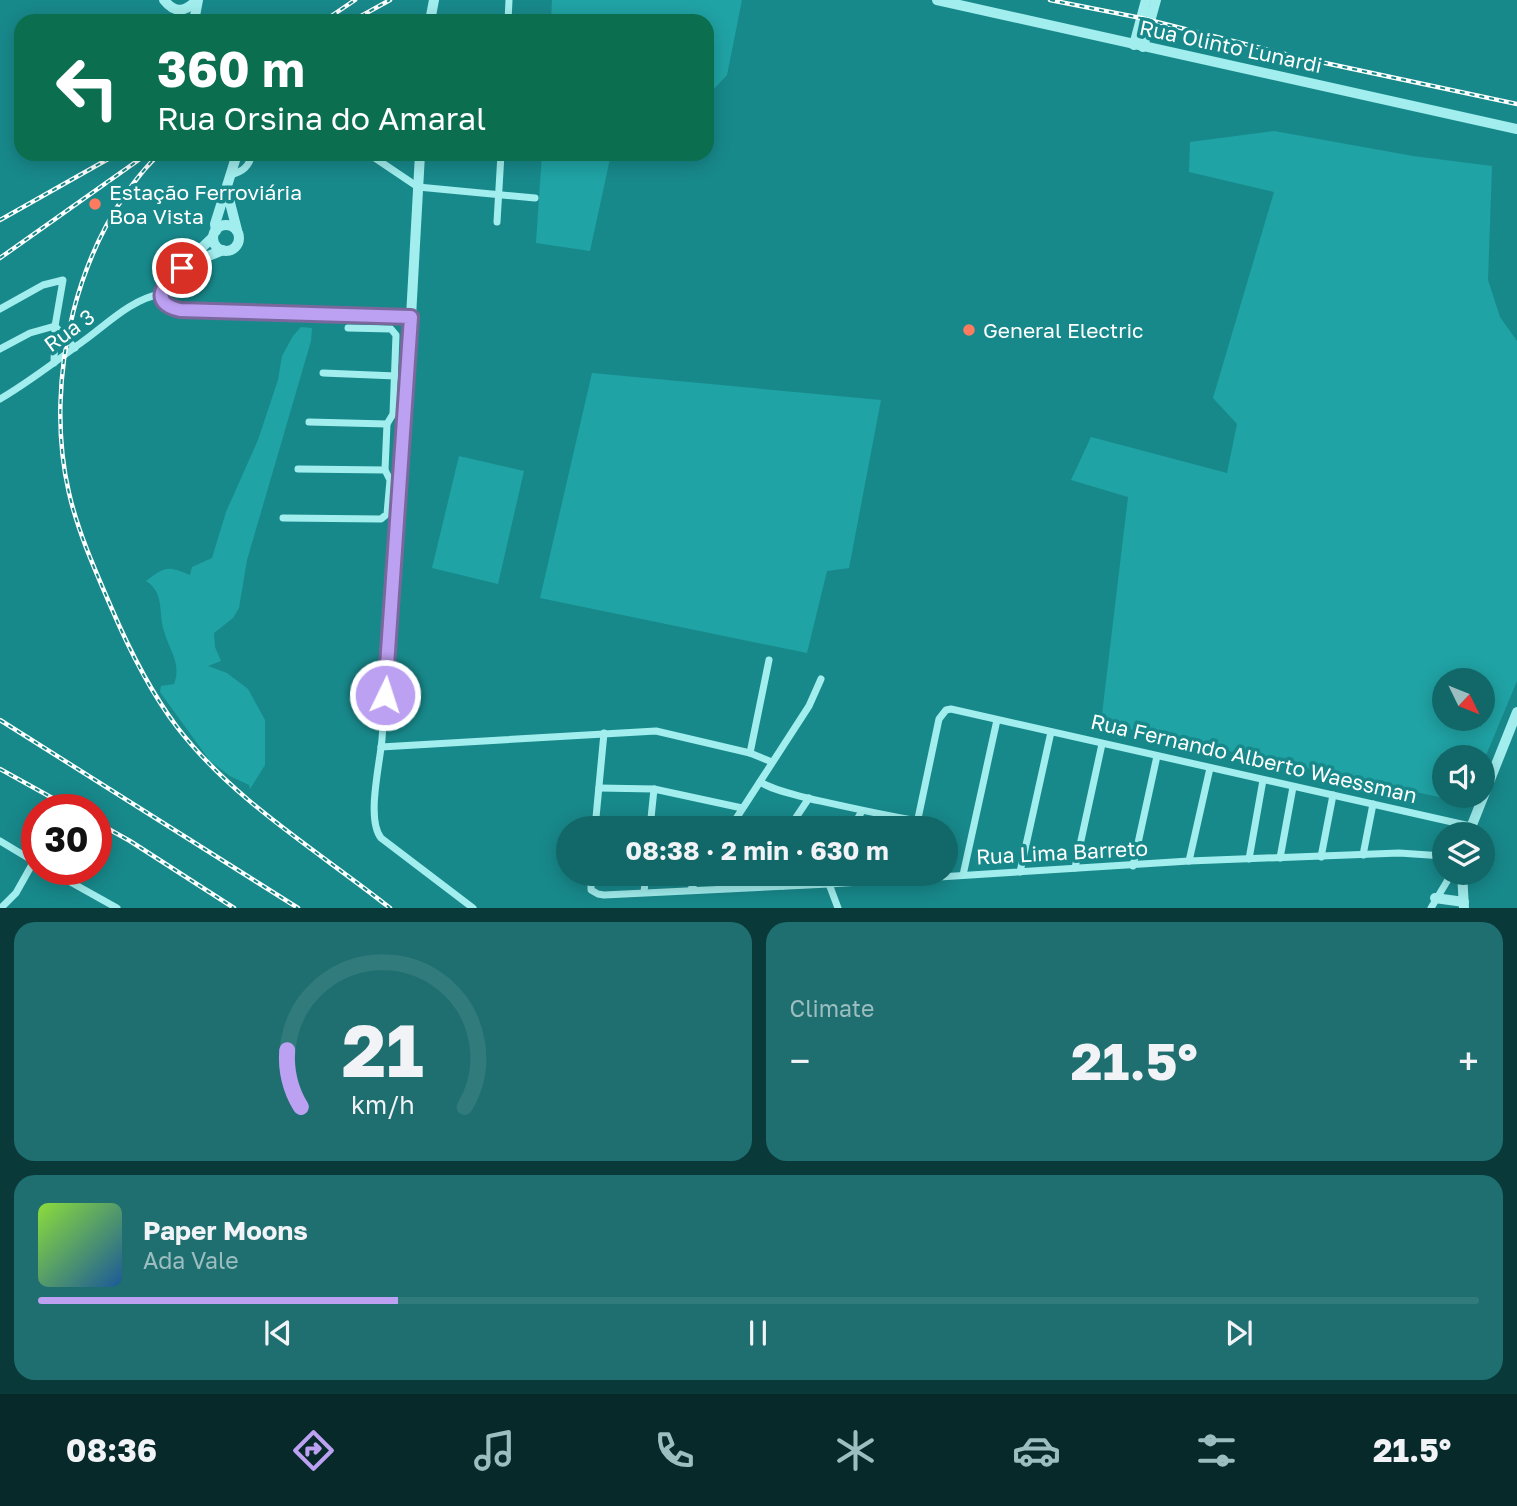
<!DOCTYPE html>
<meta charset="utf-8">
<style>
body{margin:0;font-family:"Golos Text",sans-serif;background:#1f6f71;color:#f1f3f6;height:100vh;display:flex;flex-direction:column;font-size:26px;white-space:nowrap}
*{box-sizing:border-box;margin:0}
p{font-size:23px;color:#9cbec0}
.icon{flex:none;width:38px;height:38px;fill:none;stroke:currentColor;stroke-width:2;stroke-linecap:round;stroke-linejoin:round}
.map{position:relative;height:908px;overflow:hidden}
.sheet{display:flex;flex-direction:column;gap:14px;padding:14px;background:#0a3939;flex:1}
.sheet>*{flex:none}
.hud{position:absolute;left:14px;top:14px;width:700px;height:147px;border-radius:21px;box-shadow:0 4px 18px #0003;background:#0b6e4f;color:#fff;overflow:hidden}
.needle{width:46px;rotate:133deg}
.fabs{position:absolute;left:1432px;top:668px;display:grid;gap:14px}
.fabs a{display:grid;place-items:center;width:63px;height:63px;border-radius:50%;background:#126768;box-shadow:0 4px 18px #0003;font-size:35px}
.speed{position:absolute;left:21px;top:794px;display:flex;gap:14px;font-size:35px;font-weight:700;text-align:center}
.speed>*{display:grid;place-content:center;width:91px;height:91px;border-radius:50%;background:#126768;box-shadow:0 4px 18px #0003;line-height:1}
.speed .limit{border:10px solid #d22;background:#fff;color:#111}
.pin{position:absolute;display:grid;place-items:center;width:60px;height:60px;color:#fff;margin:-30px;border:4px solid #fff;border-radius:50%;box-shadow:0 2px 7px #0007}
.me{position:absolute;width:77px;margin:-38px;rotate:4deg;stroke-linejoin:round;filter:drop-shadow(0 0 5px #0008)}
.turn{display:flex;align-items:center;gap:24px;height:147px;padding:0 28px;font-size:32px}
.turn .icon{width:91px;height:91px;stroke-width:2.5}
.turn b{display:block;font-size:49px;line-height:60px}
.big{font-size:52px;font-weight:700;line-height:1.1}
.sheet .widget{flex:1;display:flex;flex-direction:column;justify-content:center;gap:10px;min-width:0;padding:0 24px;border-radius:21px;background:#1f6f71}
.sheet .dial{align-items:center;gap:0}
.dial svg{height:182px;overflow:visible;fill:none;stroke:#317b7c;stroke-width:7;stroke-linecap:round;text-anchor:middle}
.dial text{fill:#f1f3f6;stroke:none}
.song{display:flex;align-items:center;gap:21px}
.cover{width:84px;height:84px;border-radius:10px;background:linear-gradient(135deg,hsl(90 70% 55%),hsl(210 70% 35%))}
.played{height:7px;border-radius:4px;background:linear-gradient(90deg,#bca0f2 25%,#317b7c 25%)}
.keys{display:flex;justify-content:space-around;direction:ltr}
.heat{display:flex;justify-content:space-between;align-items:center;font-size:38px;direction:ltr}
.sheet .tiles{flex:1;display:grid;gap:14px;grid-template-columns:1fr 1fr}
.widget:last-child{grid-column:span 2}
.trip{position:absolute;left:556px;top:816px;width:402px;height:70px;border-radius:35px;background:#126768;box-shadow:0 4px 18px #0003;font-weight:700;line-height:70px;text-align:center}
.menu{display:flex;height:112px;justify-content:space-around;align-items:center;background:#07292a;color:#9cbec0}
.menu .icon{width:49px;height:49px}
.menu .active{color:#bca0f2}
.menu b{font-size:32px;color:#f1f3f6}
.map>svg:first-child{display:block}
.green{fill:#20a3a5;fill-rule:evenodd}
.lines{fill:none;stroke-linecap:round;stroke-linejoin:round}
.minor{stroke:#a2eeee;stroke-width:7}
.tertiary{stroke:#a2eeee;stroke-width:10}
.rail-casing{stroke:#fff;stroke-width:4.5}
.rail{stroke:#18898b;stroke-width:2;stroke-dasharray:5;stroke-linecap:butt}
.route-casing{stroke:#7a689d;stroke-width:18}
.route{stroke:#bca0f2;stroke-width:12}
.poi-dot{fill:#ff7b5f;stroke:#18898b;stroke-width:2.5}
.labels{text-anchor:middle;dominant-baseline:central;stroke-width:7;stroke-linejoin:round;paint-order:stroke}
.street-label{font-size:21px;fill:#fff;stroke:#18898b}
.poi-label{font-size:21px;fill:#fff;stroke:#18898b;text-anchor:start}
</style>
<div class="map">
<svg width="1517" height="908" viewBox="0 0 1517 908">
<rect width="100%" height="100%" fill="#18898b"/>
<g class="green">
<path d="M552,0H742L727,75L715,88L707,87V21H551Z"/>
<path d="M1274,131L1413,156L1492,166L1488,280L1500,317L1517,341V681L1482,765V758H1444V796H1469L1466,803L1101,723L1128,497L1071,480L1091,437L1227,473L1237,424L1213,398L1274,192L1189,172L1190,142ZM1444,681H1482V719H1444Z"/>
<path d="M542,154H611L590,251L536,243Z"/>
<path d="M301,327L312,328L311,341L247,560L239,608L233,618L214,633L215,647L221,661L208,666L227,673L248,689L265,720V765L250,789L249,785L230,776L210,761L160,692L161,686L174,684C182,663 169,650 164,631C158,612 165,593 146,581C166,566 167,566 190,575L192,567L212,558L226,512L258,440L278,380L282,356L293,336Z"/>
<path d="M592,373L881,400L849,568L827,571L807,653L540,598Z"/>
<path d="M459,456L524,471L498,584L432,568Z"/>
</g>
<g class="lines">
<g class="minor">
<path d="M508,21L509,0"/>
<path d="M369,154L418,187L535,198"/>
<path d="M231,175C243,171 249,167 252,154"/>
<path d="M497,222L501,154"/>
<path d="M0,309L43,285L63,280L55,326L54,363"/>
<path d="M411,317C400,457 392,598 382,739C380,764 366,819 381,838L473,908"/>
<path d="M0,349L30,333L55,326L75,348"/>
<path d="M323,373L396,376"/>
<path d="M0,399C29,382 55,362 82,342C106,325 131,299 161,294"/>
<path d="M309,422L387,424"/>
<path d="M298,469L385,470"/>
<path d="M283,518L381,519L387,514L390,480L385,470L387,424L393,414L396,335L391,329L348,328"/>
<path d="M381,747L656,731L750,753L772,762"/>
<path d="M750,753L769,660"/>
<path d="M760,782C775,791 793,794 811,799C847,807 882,815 918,821"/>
<path d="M599,788L654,789L742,808"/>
<path d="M595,828L604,733"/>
<path d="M650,828L654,789"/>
<path d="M730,828L809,706L821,679"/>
<path d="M789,828L809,798"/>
<path d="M852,828L862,811"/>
<path d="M916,828L939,719L946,710L951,709L1470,826"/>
<path d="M0,841L35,862"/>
<path d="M1363,855L1373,804"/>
<path d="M1321,857L1333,795"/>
<path d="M1280,858L1293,787"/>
<path d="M1249,859L1263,780"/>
<path d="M1189,861L1210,768"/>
<path d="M1133,866L1157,756"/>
<path d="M1075,868L1102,744"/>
<path d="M49,870L117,908"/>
<path d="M1020,872L1051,732"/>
<path d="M591,873V890L598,894L604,895L829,884L1189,861L1399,853L1444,856"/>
<path d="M774,873L783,886"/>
<path d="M829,873V884L838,908"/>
<path d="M963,875L997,720"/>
<path d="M691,889L701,873"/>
<path d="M644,892L646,873"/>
<path d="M1,908L16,893L34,861"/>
<path d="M1431,908L1452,873"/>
</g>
<g class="tertiary">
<path d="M164,0C175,14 185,12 197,0"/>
<path d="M937,0L1517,129"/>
<path d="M194,21L198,0"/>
<path d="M430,21L434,0"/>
<path d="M1134,45L1146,0"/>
<path d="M1143,47L1156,0"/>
<path d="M227,191L237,230"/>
<circle cx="226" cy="238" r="13"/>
<path d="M216,231L215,224L237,154"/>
<path d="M213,237L163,285L162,299L171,308L180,310L411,317L420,154"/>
<path d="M191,263L223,250"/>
<path d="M1468,835L1517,712"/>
<path d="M1462,873L1464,908"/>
<path d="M1435,898L1464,902"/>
</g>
<g class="rail-casing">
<g id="rail">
<path d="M1050,0L1141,18L1297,57L1517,104"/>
<path d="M324,21L355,0"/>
<path d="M352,21L390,0"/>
<path d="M159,154C76,236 43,381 69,493C78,532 95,570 111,607C129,649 149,690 177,727C234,801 318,851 390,908"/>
<path d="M0,220L117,154"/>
<path d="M0,258L147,154"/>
<path d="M0,720L298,908"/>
<path d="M0,769L74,810"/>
<path d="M96,822L130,841L234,908"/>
</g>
</g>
<use href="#rail" class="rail"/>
</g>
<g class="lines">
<g class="route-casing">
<path id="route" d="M182,268C165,282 147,302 180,310L411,317L385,695"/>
</g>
<use href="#route" class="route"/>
</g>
<g class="poi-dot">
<circle cx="95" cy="204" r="7"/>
<circle cx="969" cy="330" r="7"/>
</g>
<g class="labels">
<g class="street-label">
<text transform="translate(1231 46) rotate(12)">Rua Olinto Lunardi</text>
<text transform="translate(69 330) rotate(-36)">Rua 3</text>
<text transform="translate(1254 758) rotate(13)">Rua Fernando Alberto Waessman</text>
<text transform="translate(1062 852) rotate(-3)">Rua Lima Barreto</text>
</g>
<g class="poi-label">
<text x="109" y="192">Estação Ferroviária<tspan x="109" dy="24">Boa Vista</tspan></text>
<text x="983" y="330">General Electric</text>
</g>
</g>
</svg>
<div class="fabs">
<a><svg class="needle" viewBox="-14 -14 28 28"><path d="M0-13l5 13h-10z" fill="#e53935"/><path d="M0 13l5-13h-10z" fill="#9cbec0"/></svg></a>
<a><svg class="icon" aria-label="sound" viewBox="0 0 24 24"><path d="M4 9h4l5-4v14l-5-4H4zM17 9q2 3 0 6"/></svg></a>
<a><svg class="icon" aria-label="layers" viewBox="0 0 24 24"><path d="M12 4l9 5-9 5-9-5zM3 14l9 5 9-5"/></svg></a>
</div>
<div class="speed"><div class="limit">30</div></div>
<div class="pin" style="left:182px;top:268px;background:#d93025"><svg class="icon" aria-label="arrive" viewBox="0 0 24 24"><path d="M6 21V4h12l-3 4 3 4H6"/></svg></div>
<svg class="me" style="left:385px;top:695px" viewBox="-20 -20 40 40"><circle r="17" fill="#bca0f2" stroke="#fff" stroke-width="3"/><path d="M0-11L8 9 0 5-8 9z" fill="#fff"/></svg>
<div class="trip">08:38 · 2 min · 630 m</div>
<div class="hud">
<div class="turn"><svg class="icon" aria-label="left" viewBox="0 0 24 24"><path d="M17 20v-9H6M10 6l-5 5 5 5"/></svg><div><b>360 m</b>Rua Orsina do Amaral</div></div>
</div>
</div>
<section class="sheet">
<div class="tiles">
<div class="widget dial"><svg viewBox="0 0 100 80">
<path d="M14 69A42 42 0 1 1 86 69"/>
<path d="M14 69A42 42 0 0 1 8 44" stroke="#bca0f2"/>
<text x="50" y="56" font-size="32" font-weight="700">21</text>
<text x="50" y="72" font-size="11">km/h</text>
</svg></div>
<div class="widget"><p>Climate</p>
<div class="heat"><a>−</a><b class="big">21.5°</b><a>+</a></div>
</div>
<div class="widget">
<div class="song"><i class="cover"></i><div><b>Paper Moons</b><p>Ada Vale</p></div></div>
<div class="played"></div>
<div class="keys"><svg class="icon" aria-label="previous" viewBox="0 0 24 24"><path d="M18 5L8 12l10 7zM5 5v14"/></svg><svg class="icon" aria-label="pause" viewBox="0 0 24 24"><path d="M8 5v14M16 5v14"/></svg><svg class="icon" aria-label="next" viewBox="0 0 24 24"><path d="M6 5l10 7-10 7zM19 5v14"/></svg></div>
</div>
</div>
</section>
<nav class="menu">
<b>08:36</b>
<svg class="icon active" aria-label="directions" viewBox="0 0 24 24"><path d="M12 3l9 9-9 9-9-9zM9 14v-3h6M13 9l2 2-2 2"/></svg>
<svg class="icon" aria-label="music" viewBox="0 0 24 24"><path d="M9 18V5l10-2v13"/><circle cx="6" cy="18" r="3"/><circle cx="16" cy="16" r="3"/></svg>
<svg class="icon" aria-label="phone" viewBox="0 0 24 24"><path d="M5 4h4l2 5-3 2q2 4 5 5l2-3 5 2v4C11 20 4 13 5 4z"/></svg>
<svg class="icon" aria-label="climate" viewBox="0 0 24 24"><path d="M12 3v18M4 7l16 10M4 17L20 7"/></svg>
<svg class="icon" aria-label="car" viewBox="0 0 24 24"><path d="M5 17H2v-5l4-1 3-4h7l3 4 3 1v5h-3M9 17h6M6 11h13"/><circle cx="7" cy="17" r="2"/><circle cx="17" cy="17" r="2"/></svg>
<svg class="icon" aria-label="filters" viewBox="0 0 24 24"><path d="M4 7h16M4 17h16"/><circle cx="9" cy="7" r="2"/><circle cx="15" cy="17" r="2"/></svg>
<b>21.5°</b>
</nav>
